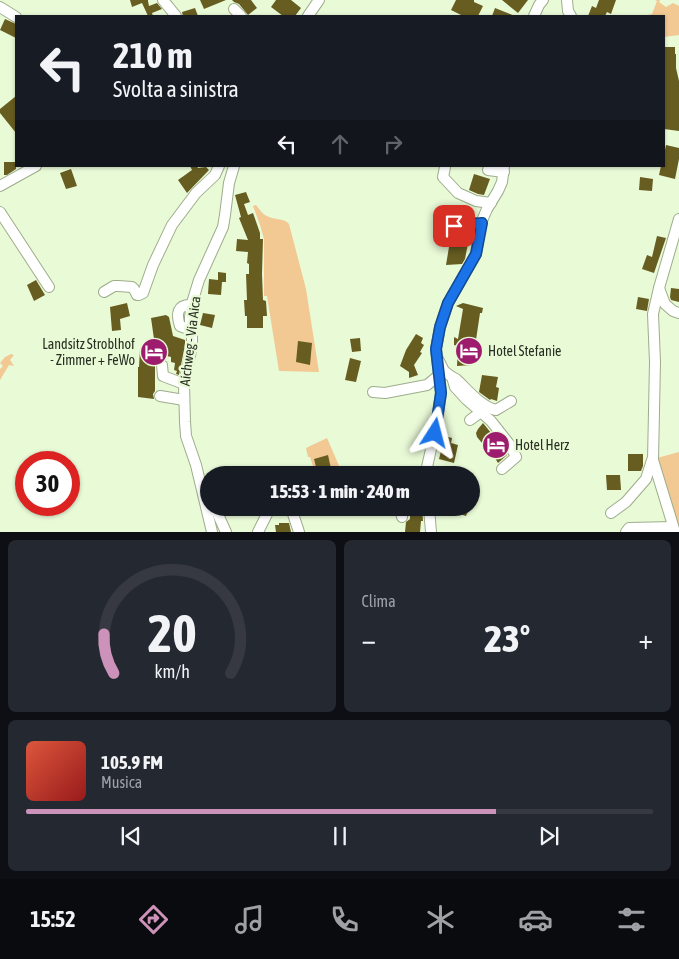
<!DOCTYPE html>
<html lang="it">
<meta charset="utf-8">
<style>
body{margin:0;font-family:"Asap Condensed",sans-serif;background:#242831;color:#f1f3f6;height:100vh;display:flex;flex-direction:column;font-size:19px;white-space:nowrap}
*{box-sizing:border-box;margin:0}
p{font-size:16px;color:#9ea1a6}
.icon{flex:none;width:28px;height:28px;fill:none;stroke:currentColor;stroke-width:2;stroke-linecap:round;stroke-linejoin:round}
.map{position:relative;height:532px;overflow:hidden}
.panel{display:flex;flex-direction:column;gap:8px;padding:8px;background:#0d0f14;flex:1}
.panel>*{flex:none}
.top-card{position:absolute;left:15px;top:15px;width:650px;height:152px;border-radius:0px;box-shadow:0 1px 4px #0004;background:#171b24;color:#f1f3f6;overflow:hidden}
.speed{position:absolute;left:15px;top:451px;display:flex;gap:10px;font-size:25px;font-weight:700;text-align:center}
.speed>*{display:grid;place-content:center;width:65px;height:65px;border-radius:50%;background:#171b24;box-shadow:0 1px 4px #0004;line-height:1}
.speed .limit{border:8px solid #d22;background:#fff;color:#111}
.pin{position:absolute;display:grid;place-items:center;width:42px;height:42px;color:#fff;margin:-21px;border-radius:10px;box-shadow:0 2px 8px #0006}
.me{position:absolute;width:55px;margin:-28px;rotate:9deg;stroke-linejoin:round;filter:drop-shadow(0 0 4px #0008)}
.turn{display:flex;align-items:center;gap:18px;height:105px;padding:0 15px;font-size:22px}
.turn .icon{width:65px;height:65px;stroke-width:2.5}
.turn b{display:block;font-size:35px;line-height:42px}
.lanes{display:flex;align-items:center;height:48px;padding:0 15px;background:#0003;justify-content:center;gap:25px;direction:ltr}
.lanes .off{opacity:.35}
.big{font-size:38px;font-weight:800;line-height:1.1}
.panel .card{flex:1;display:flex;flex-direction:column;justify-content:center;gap:8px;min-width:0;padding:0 18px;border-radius:8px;background:#242831}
.panel .dial{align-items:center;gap:0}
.dial svg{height:130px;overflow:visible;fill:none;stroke:#363941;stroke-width:7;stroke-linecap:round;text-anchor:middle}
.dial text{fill:#f1f3f6;stroke:none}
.song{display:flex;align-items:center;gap:15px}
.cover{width:60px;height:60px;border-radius:8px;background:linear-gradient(135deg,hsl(10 70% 55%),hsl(0 70% 35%))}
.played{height:5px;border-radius:2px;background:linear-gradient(90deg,#cc92b9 75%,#363941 75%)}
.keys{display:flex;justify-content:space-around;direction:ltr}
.heat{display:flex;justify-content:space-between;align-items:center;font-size:28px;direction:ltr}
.panel .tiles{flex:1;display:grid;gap:8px;grid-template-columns:1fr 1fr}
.card:last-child{grid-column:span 2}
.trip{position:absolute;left:200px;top:466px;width:280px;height:50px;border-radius:25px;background:#171b24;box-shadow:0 1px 4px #0004;font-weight:800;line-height:50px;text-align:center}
.tabs{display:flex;height:80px;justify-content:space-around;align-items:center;background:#090b0e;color:#9ea1a6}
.tabs .icon{width:35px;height:35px}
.tabs .current{color:#cc92b9}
.tabs b{font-size:22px;color:#f1f3f6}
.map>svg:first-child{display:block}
.green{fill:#f2c893}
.building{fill:#675d21}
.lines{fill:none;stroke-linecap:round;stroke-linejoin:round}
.minor-casing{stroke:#9dad8c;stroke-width:12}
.minor{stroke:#fff;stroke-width:10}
.route-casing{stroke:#114b97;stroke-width:12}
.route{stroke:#1a73e8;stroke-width:9}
.labels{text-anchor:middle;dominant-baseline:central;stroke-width:5;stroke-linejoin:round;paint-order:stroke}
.street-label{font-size:14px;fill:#282e21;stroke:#e9fad7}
.poi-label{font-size:14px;fill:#282e21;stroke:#e9fad7;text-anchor:start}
</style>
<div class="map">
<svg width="679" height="532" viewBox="0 0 679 532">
<rect width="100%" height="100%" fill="#e9fad7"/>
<g class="green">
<path d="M655,0H660L659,2L666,7L673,3L679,6V35L664,37V16H647L648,15L652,14L657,1Z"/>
<path d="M256,205C260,210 263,215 269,217C276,220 284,218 289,224L306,289L319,372L279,371L267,296H264V239L260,225L253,206Z"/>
<path d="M11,354L14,355L10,360L14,366L9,365L0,380V369L3,366L0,363L5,357Z"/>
<path d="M327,438L343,475H316L310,457H308L306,448Z"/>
<path d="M679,452V531L657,458Z"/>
</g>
<g class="building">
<path d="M130,0H148V1L149,6L157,3L162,9L152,13L153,16H148L142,3L132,7Z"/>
<path d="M200,0H226L204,9Z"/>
<path d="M232,0H251L257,8L248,15L239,4L234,2Z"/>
<path d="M276,0H291L301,8L295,16H283L271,7Z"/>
<path d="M456,0H474V2L483,6L478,16H463L451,10Z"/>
<path d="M502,0H528L518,13Z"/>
<path d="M599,0H616L611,14L607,12L605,16H588L592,6L596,8Z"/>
<path d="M195,8L198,16H183L182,12Z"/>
<path d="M495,8L515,16H492Z"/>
<path d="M5,19L16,24V38L0,30Z"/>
<path d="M664,47H675V54H676V68L679,81V131L664,129Z"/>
<path d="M16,96V133L0,113V109Z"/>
<path d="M666,145L679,148V159L675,179L659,175L661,166H664V155Z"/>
<path d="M4,162H16V169L7,175H4Z"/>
<path d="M190,166H197L198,168L206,167L209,170L187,193L178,180L192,170Z"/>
<path d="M71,169L77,186L66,189L60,173Z"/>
<path d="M474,174L490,179L484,195L478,194L469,190Z"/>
<path d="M640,177L653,179L652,191L639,190Z"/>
<path d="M246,192L250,202L244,204L248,215L253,213L260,233V239H263L262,274L263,300L266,301L267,316H263V328H247V316H245L244,300H247L246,274H249V264L247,263L248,252L236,251L237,239L248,240L239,218L241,217L235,195Z"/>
<path d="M459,232L470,233L465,259L462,264L446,265L450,241L454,235Z"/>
<path d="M657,236L666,238L654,273L642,269L647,255L652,257Z"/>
<path d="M218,272L226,273V282H222L221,295L208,294L209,279L218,280Z"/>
<path d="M36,280L45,295L34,301L27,285Z"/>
<path d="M671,288L679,289V302L671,300L670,297Z"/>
<path d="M638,297L649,299L647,311L636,309Z"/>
<path d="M127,303L130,316L120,319L121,330L112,331L110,307Z"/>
<path d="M463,303L483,308L482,313H480L476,340H473L472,365L457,366L458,346L454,345V337L458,339L463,309L456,306Z"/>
<path d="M203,313L215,315L212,328L200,325Z"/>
<path d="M166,315L169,317L173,336L185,340V345L179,375L176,374L177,371L174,370L175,363L171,362V357L158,354V359L155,365V391L153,394L154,399L138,397V367H139L140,349L143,351L144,346L154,339L151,318Z"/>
<path d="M416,334L423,338L421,343L424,345L420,352L422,353L414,365L418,375L409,378V372L400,366L406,350Z"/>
<path d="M360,338L361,351L352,352L350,339Z"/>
<path d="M298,341L312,343L310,365L296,362Z"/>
<path d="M350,358L361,361L356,382L345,380Z"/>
<path d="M482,375L498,377L496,387L499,388L497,401L491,399L490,400L479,392Z"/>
<path d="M483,423L504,449L507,455L498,463L485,442L482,443L477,437L476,433L478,429Z"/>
<path d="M445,436L452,438L451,443L458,445L454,463L439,459Z"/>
<path d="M628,454H643V466L641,471H628Z"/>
<path d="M328,455L332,473L318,475L314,459Z"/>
<path d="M606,475H620L621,490H607Z"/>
<path d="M413,508H422L423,521H421L420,532H405L406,522L410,519V513Z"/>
<path d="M443,508H465L469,509L466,516L443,509Z"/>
<path d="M279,523H289L291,532H276L275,525H279Z"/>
</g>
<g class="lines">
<g class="minor-casing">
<g id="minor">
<path d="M163,0L176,16"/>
<path d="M567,0L568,11L571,16"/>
<path d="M0,7L16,17"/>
<path d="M234,9L241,16"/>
<path d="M308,16L319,0"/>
<path d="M534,16L539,5L543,0"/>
<path d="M445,167L443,177L458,193L476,201L491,203"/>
<path d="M488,170L504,172"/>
<path d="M0,186L36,166"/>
<path d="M0,212L49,287"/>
<path d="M679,219L659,288L665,304L673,311L679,313"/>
<path d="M446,235C452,222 468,223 481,223"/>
<path d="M659,288L653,314L655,362L653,460L675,532"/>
<path d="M104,292L114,286H118L132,287L134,289L137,295H139L143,293L153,265L172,225L196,193L215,175L219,166"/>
<path d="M191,330L180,326C176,314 177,304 192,305"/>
<path d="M438,359L444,371L452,377L455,387L466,399L491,421L510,445L516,457L502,469"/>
<path d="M162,365L163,376L184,384"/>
<path d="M452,377L456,379C467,389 481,407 496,410L511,401"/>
<path d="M373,392L385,393L427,385L438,376"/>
<path d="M160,396L184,400"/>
<path d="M470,420L481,412"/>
<path d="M427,475V467L436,427L441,393L436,349L440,327L448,303L476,254L481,223L487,209L498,191L502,182L504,166"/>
<path d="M215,508L226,532"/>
<path d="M291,508L299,532"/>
<path d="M429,508L431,532"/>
<path d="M611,513L626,502L646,479L652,460"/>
<path d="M402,517L401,511L406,508"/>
<path d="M212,532L196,465L186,436L185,422L184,384L192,346V336L190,326V317L192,303L199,280L223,227L225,215L229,183L234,166"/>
<path d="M258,532L270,508"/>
<path d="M626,532L629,528L673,527"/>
</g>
</g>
<use href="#minor" class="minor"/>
</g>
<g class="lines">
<g class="route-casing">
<path id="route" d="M435,433L441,393L436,349L440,327L448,303L476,254L482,223L454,226"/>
</g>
<use href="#route" class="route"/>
</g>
<defs>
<g id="hotel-disc" transform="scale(1.4375)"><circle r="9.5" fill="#9e1c6e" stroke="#e9fad7"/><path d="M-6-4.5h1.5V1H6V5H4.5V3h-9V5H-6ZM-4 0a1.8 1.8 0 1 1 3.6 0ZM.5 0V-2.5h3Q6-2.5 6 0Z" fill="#fff"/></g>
</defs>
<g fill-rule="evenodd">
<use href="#hotel-disc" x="469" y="351"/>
<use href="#hotel-disc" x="154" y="352"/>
<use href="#hotel-disc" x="496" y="445"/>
</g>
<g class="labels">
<g class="street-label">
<text transform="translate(190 341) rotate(-83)">Aichweg - Via Aica</text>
</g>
<g class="poi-label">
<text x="135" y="344" text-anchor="end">Landsitz Stroblhof<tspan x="135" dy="16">- Zimmer + FeWo</tspan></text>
<text x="488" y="351">Hotel Stefanie</text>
<text x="515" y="445">Hotel Herz</text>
</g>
</g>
</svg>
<div class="speed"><div class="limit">30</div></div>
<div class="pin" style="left:454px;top:226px;background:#d93025"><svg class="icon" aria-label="arrive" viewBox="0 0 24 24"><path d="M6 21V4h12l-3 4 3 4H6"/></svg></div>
<svg class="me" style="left:435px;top:433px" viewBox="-20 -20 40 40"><path d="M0-17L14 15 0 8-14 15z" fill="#1a73e8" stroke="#fff" stroke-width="4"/></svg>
<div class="trip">15:53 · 1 min · 240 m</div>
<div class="top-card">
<div class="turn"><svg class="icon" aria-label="left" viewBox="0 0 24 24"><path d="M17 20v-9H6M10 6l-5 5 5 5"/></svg><div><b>210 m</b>Svolta a sinistra</div></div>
<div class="lanes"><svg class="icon" aria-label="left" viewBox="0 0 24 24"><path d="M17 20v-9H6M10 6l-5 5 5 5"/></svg><svg class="icon off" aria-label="ahead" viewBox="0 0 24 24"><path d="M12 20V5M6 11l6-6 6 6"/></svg><svg class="icon off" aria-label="right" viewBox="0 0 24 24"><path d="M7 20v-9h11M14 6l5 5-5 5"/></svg></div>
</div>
</div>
<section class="panel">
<div class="tiles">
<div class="card dial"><svg viewBox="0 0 100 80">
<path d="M14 69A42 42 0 1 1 86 69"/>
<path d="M14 69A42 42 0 0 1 8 45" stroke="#cc92b9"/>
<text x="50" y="56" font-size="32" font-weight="700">20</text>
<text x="50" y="72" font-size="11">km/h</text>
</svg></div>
<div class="card"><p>Clima</p>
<div class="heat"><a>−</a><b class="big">23°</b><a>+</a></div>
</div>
<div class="card">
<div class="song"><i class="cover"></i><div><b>105.9 FM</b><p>Musica</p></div></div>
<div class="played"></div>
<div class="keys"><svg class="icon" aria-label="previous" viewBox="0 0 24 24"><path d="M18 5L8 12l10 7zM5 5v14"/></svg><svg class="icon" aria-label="pause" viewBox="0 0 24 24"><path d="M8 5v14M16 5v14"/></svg><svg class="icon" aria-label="next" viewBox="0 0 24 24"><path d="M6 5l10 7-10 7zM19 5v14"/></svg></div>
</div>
</div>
</section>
<nav class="tabs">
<b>15:52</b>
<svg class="icon current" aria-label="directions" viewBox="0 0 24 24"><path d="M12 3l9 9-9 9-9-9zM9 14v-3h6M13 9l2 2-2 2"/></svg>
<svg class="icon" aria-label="music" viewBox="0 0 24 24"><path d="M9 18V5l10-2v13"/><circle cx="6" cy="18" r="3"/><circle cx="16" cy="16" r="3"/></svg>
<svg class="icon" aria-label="phone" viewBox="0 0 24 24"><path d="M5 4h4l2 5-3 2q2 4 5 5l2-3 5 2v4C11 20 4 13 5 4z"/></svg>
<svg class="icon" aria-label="climate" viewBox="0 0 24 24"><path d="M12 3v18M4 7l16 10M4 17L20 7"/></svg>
<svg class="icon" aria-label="car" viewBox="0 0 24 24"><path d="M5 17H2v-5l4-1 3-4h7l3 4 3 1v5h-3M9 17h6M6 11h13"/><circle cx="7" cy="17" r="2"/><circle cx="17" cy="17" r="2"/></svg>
<svg class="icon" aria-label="filters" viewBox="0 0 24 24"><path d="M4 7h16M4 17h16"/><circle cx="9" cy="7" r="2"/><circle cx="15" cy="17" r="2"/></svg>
</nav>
